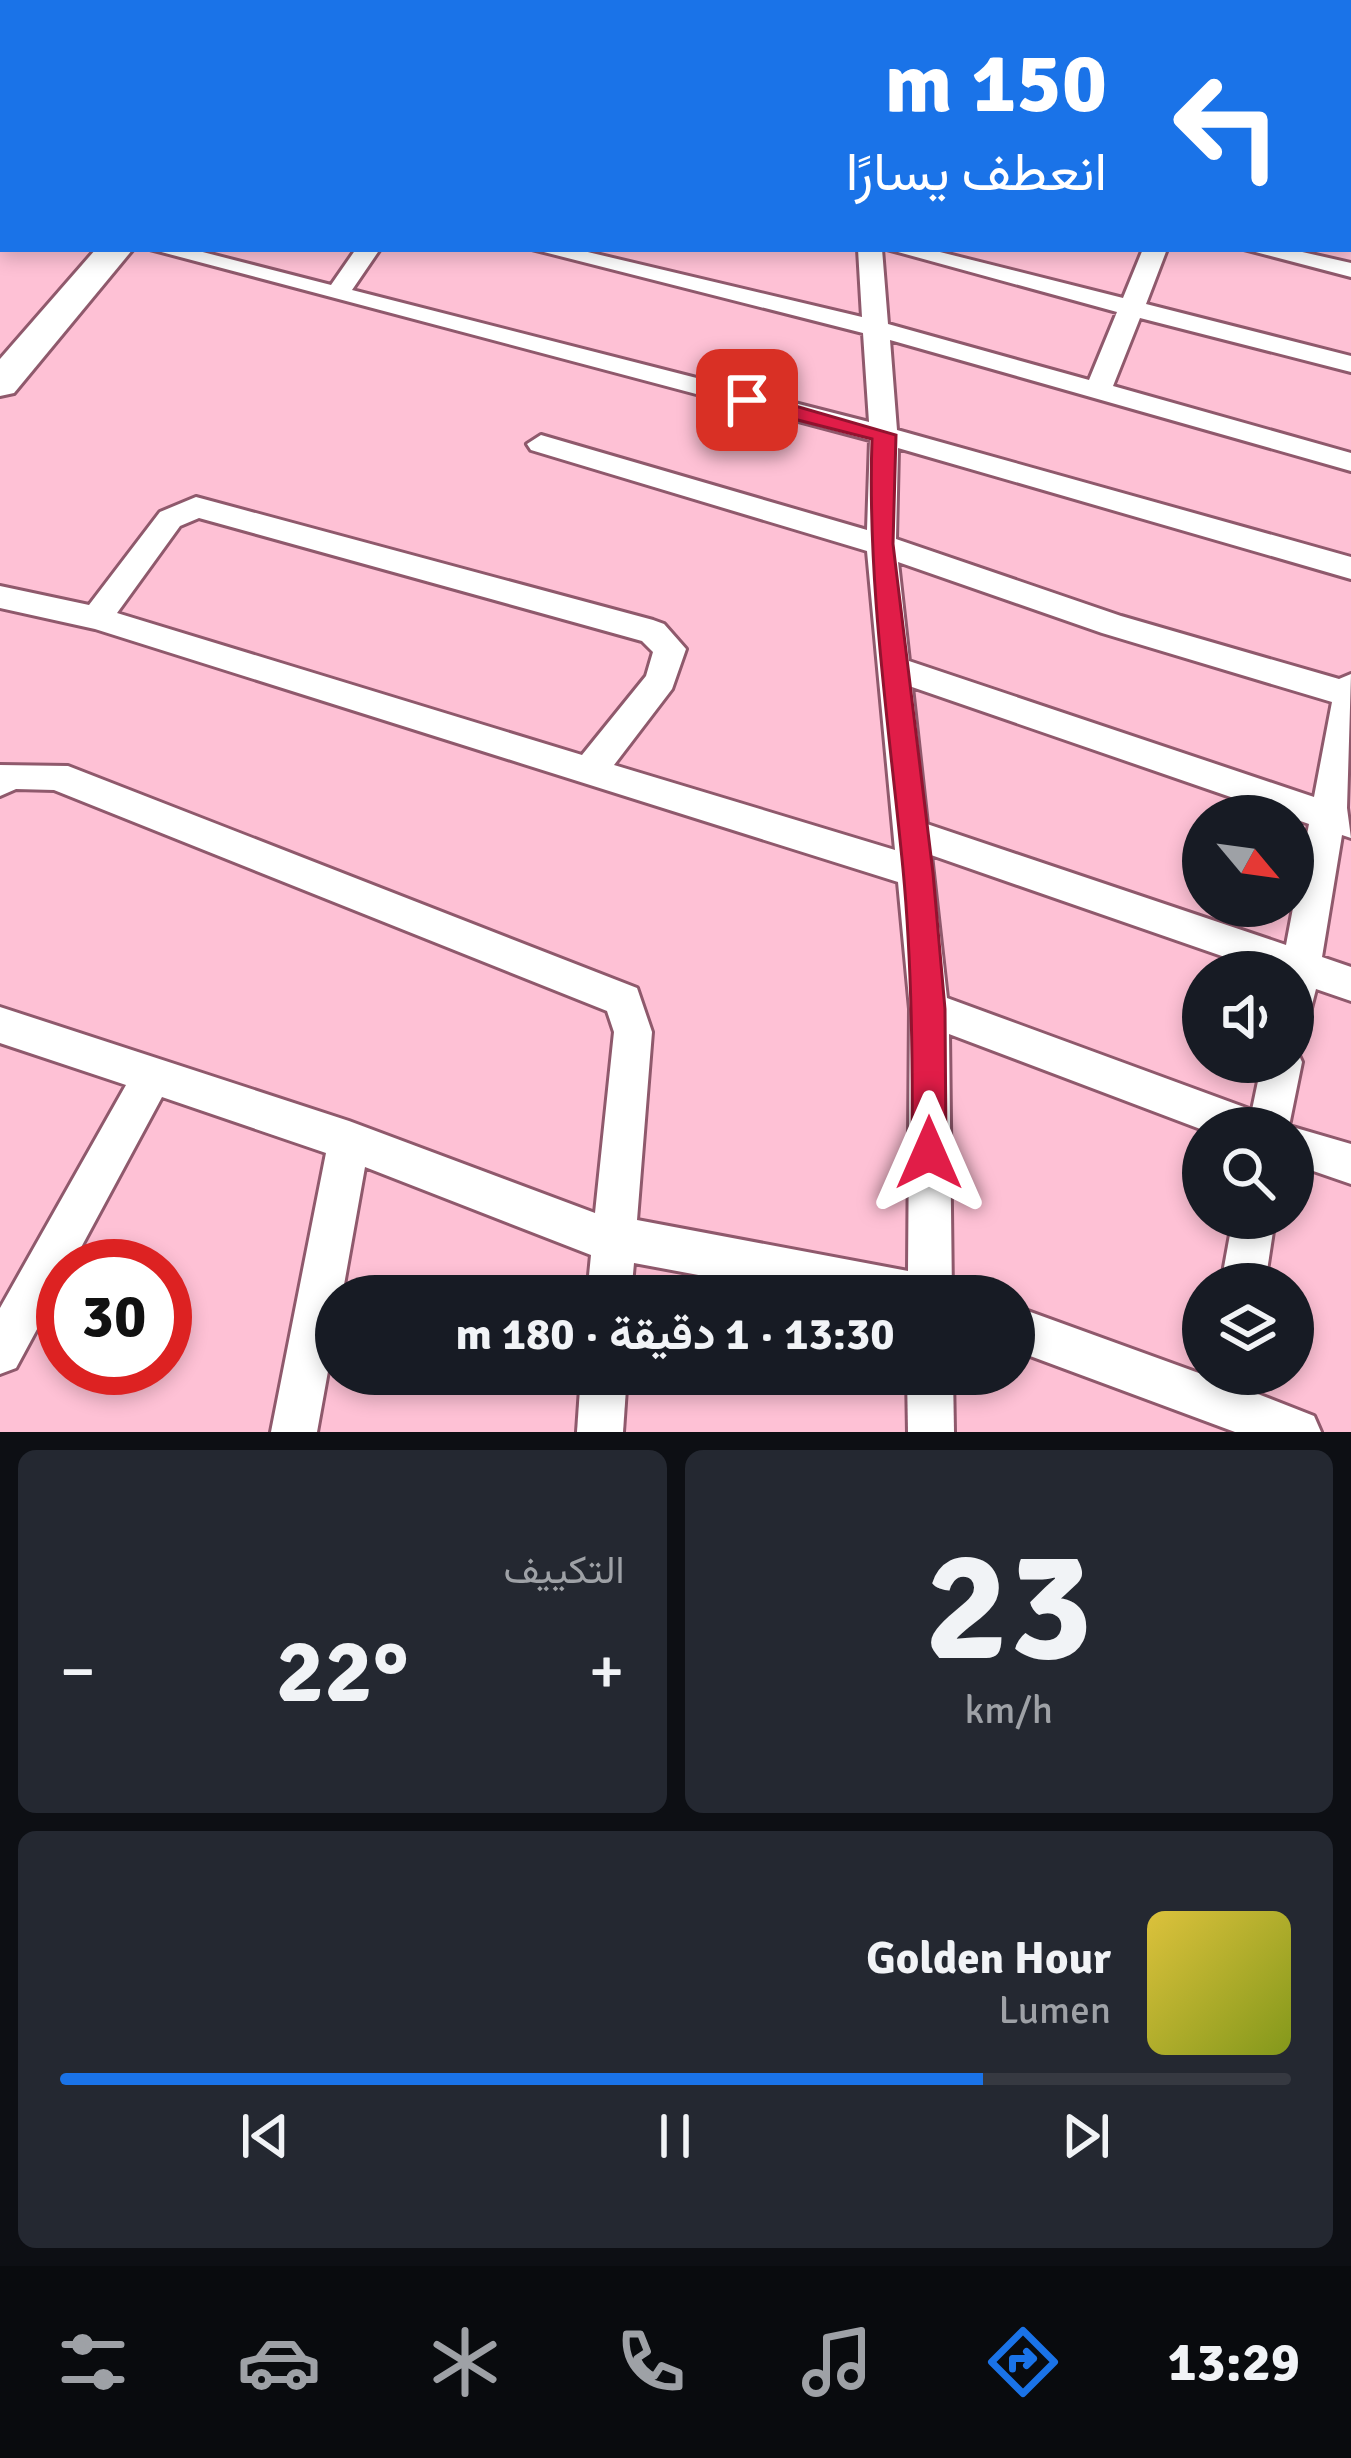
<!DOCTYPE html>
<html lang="ar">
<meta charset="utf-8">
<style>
body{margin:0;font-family:Signika,Vazirmatn,sans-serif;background:#242831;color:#f1f3f6;direction:rtl;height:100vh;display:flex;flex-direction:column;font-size:45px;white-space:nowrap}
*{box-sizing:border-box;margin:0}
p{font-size:39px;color:#9ea1a6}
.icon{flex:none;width:66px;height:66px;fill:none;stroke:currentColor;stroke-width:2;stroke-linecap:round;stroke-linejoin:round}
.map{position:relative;height:1432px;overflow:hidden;direction:ltr}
.side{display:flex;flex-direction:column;gap:18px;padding:18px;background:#0d0f14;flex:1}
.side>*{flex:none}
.guide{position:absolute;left:0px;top:0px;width:1353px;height:252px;box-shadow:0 6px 18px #0003;direction:rtl;background:#1a73e8;color:#fff;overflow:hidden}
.needle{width:78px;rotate:119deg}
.buttons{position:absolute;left:1182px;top:795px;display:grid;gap:24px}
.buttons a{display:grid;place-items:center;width:132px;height:132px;border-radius:50%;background:#171b24;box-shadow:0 6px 18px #0003;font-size:60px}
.speed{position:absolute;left:36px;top:1239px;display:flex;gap:24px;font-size:60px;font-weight:700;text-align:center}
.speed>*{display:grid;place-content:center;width:156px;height:156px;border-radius:50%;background:#171b24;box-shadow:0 6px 18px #0003;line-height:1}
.speed .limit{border:18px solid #d22;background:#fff;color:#111}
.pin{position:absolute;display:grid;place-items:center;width:102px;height:102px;color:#fff;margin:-51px;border-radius:24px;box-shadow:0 6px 18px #0006}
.me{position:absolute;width:132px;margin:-66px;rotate:0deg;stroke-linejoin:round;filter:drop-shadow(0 0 9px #0008)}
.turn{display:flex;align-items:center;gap:42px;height:252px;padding:0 48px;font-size:54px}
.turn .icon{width:156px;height:156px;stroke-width:2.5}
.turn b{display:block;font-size:84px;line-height:102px}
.big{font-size:90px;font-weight:700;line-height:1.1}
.side .tile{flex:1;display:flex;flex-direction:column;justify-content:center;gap:18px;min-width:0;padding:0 42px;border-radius:18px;background:#242831}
.side .dial{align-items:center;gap:0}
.dial b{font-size:156px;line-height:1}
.song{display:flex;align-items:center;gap:36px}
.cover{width:144px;height:144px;border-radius:18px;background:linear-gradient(135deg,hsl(50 70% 55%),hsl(70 70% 35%))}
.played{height:12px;border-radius:6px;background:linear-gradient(90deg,#1a73e8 75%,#363941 75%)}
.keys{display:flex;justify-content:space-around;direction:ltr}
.heat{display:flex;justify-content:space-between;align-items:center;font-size:66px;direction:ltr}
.side .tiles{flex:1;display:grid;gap:18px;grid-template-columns:1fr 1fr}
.tile:last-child{grid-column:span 2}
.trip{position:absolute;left:315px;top:1275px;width:720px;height:120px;border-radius:60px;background:#171b24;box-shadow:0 6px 18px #0003;font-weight:700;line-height:120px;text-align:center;direction:rtl}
.dock{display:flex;height:192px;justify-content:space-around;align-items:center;background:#090b0e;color:#9ea1a6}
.dock .icon{width:84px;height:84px}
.dock .current{color:#1a73e8}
.dock b{font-size:54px;color:#f1f3f6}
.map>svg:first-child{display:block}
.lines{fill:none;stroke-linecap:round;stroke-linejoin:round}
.street-casing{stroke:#8f596c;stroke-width:6}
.secondary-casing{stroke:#8f596c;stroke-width:6}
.street{fill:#fff;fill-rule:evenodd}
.secondary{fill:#fff;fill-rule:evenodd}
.route{fill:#e11d48;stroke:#92132f;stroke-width:3}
</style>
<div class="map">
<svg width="1351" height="1432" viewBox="0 0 1351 1432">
<rect width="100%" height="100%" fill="#fec1d5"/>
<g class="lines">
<g class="street-casing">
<g id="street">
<path d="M88,0H120L122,3H90Z"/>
<path d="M161,0H183L159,3Z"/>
<path d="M556,0H577L554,3Z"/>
<path d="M622,0H647L649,3H624Z"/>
<rect x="844" y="0" width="20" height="3"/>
<path d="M923,0H955L957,3H925Z"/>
<rect x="0" y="48" width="3" height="12"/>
<path d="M0,73H3L0,87Z"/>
<path d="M3,145V161L0,162V146Z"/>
<path d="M150,249H191L331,285L356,249H380L352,290L869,422L863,333L532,249H575L862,317L858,249H882L888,324L1089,380L1117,312L887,249H928L1123,298L1143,249H1167L1146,304L1351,356V372L1140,318L1113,386L1351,453V471L890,340L897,430L1351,557V579L898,448L896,539L1121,616L1339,679L1351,674L1347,808L1351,838L1342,835L1322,957L1351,967V1001L1316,989L1307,1024L1293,1029V972H1268L931,855L947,998L1252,1110L1262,1062H1293L1296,1049L1302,1062L1289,1126L1351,1144V1184L1293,1164V1128L1203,1130L949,1034L952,1296H811L634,1263L631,1296H587L591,1255L365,1167L342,1296H336V1327L317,1432H271L326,1153L162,1097L71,1266H63V1281L16,1368L0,1374V1308L126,1085L0,1043V1007L349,1121L595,1213L614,1032L607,1011L54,790L16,789L0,796V765L68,766L637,988L652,1032L637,1220L908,1271L910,1009L898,882L95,629L0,608V586L89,605L160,512L196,497L653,620L664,624L686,649L672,689L614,765L895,850L867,551L531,450L527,444L541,435L867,530L870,440ZM199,518L642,641L653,652L646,676L582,755L117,613L180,526ZM898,562L1102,633L1332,702L1314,797L909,661ZM912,687L1309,824L1286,945L927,824Z"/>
<path d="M1244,249H1289L1351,263V277Z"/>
<path d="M1233,1218H1275L1265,1284H1221Z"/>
<path d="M1014,1306L1207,1376L1253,1374L1250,1391L1314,1416L1321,1432H1235L1014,1350Z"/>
<path d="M581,1374H627L623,1432H577Z"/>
<path d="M907,1374H953L954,1432H908Z"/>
</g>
</g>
<g class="secondary-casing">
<path id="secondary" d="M96,249H133L14,393L0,396V359Z"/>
</g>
<use href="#street" class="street"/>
<use href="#secondary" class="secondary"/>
</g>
<path class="route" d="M747,392L896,435L893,544L933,873L945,1009L946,1153L941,1164L929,1169L917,1164L912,1153C913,1058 912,963 903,869C889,725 867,584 872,439L739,405L736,400Z"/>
</svg>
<div class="buttons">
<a><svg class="needle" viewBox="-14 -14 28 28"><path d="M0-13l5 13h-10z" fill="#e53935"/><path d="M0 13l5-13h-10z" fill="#9ea1a6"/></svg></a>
<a><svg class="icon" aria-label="sound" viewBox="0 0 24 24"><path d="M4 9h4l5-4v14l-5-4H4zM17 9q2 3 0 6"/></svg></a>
<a><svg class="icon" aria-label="search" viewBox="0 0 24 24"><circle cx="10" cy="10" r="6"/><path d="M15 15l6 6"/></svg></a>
<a><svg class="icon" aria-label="layers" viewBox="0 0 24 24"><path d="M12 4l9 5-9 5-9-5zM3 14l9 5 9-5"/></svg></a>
</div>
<div class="speed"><div class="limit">30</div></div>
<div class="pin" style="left:747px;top:400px;background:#d93025"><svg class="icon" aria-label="arrive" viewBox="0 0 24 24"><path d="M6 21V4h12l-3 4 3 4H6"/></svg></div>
<svg class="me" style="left:929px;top:1153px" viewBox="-20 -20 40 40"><path d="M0-17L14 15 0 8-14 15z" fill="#e11d48" stroke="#fff" stroke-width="4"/></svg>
<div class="trip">13:30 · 1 دقيقة · 180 m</div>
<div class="guide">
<div class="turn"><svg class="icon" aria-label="left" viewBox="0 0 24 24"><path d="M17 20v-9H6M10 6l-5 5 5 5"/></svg><div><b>150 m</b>انعطف يسارًا</div></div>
</div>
</div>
<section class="side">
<div class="tiles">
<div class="tile dial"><b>23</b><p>km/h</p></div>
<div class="tile"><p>التكييف</p>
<div class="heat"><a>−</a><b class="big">22°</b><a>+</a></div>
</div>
<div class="tile">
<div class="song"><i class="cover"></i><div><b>Golden Hour</b><p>Lumen</p></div></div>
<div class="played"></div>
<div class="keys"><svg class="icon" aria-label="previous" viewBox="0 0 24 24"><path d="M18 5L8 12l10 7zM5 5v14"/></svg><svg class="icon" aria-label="pause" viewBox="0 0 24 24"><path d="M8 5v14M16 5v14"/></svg><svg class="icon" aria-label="next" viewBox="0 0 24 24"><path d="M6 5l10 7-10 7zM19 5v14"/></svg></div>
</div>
</div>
</section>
<nav class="dock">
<b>13:29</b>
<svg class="icon current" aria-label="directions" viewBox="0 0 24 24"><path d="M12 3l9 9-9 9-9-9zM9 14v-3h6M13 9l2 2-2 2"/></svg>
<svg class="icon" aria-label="music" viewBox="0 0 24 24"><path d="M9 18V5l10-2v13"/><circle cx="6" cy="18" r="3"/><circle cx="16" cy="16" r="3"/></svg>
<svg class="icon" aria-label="phone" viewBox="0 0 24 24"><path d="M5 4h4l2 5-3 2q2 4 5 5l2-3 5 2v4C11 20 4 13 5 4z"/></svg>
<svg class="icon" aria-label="climate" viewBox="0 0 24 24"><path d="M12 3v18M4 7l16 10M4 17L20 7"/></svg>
<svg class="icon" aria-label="car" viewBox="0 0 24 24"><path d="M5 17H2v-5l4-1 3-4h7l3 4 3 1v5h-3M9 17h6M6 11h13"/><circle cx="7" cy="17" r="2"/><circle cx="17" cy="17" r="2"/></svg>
<svg class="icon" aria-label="filters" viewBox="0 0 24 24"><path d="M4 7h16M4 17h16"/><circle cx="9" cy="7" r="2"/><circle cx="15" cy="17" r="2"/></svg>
</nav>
